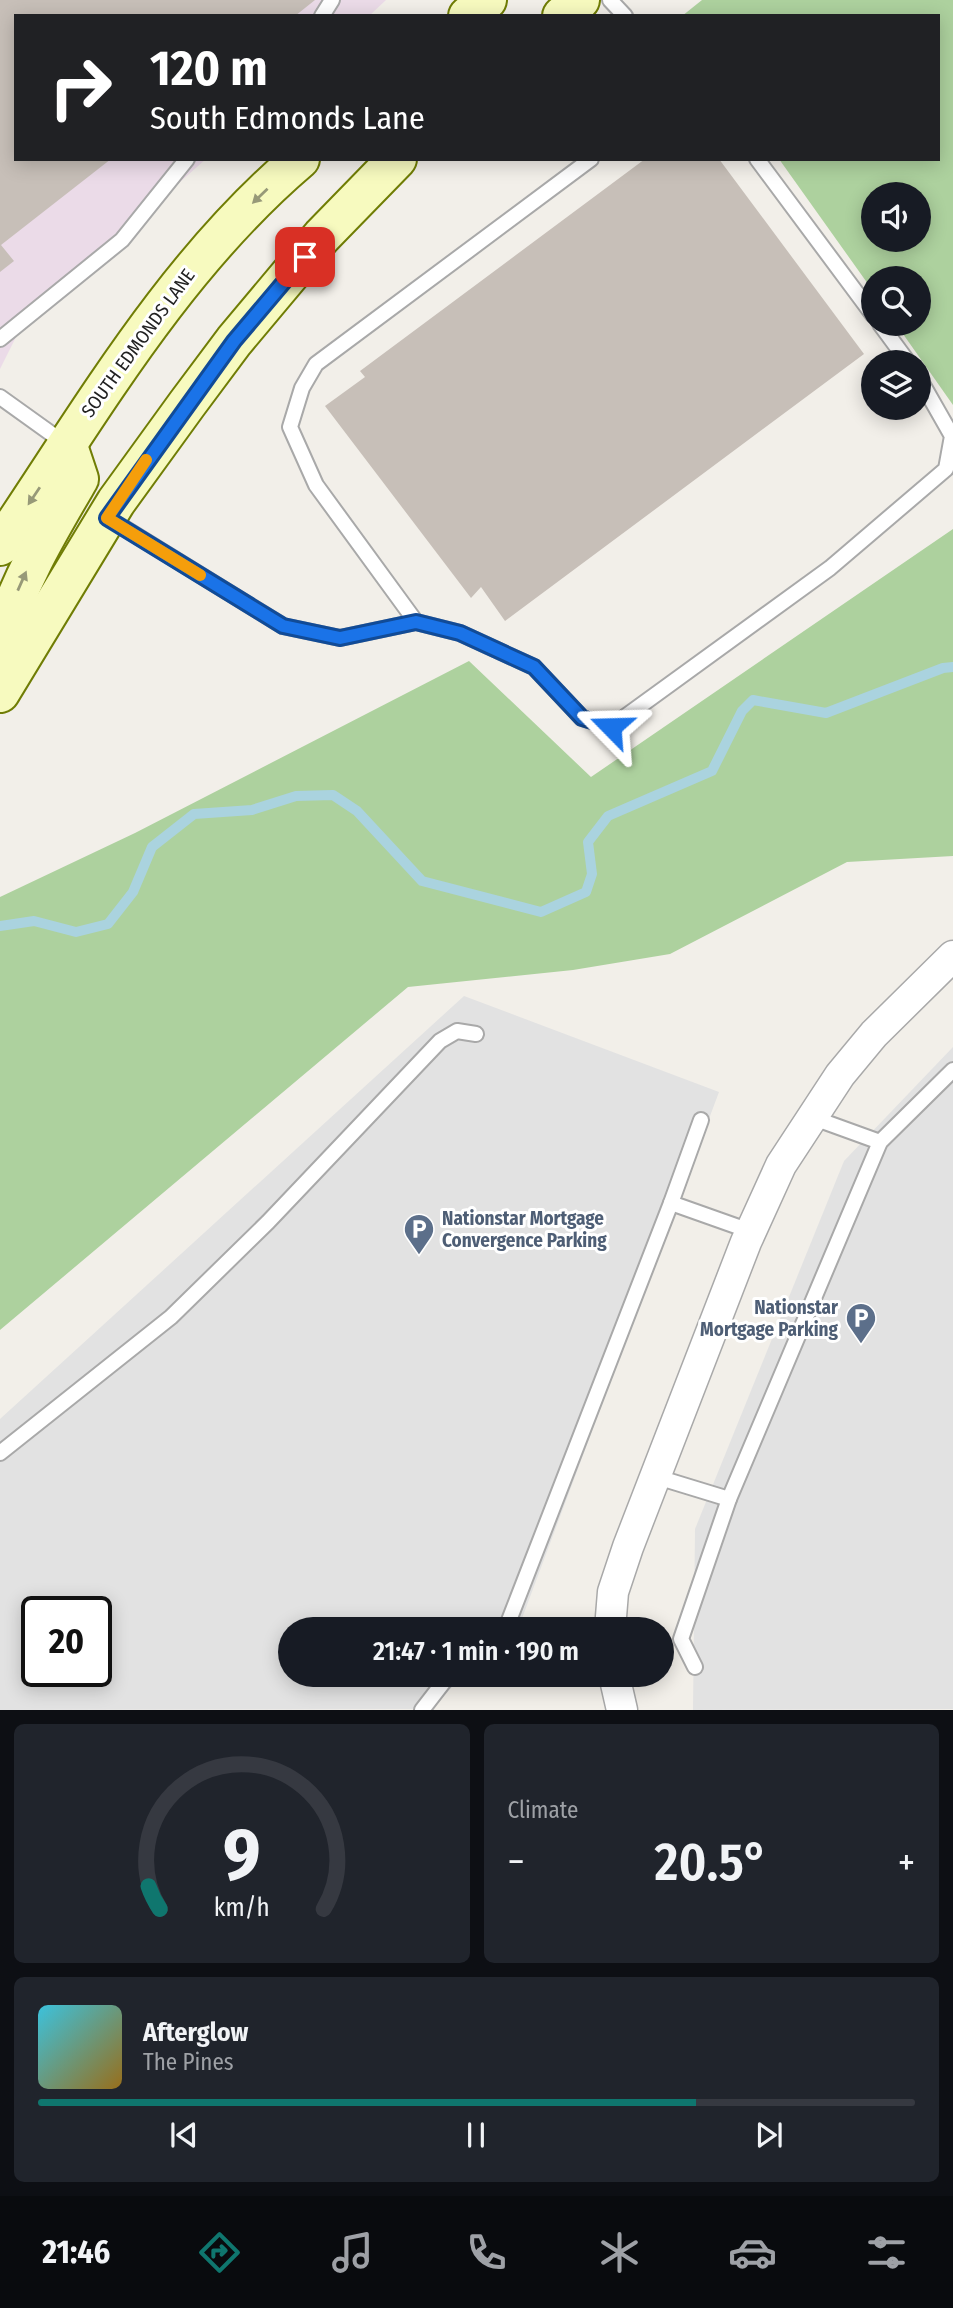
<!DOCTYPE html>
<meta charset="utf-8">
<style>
body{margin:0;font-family:"Fira Sans Condensed",sans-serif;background:#20242c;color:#f1f3f6;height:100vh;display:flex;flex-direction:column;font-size:26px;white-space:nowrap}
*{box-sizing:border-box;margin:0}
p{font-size:23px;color:#9ea1a6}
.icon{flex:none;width:38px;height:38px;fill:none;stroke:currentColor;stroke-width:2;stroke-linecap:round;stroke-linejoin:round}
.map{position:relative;height:1710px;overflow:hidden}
.side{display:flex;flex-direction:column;gap:14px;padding:14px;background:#0d0f14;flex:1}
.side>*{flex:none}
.hud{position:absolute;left:14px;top:14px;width:926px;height:147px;border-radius:0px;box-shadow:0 4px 18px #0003;background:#202124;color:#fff;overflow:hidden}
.controls{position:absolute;left:861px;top:182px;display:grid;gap:14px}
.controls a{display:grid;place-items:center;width:70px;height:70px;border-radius:50%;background:#171b24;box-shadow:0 4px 18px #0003;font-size:35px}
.speed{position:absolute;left:21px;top:1596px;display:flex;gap:14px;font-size:35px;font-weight:700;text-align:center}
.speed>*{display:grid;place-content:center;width:91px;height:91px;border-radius:50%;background:#171b24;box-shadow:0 4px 18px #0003;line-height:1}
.speed .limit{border:4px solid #111;border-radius:10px;background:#fff;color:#111}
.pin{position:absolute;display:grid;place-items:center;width:60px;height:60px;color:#fff;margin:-30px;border-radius:14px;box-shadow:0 4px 10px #0006}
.me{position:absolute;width:77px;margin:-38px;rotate:292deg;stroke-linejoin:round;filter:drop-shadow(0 0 5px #0008)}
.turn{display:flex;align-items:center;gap:24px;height:147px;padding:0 21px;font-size:32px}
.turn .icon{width:91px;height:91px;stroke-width:2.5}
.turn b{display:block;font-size:49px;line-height:60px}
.big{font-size:52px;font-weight:600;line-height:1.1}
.side .widget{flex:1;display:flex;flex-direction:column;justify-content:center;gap:10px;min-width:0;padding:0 24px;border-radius:10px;background:#20242c}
.side .dial{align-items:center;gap:0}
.dial svg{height:182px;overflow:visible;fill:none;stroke:#363941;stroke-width:7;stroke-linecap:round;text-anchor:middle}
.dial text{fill:#f1f3f6;stroke:none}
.song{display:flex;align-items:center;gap:21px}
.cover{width:84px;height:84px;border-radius:10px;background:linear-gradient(135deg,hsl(190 70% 55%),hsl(40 70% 35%))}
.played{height:7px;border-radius:4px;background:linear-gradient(90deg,#0f766e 75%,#363941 75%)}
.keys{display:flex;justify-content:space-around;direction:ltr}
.heat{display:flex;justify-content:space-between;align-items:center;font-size:38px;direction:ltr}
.side .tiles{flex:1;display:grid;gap:14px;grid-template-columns:1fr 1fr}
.widget:last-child{grid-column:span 2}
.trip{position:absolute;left:278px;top:1617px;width:396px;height:70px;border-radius:35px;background:#171b24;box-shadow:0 4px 18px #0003;font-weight:600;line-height:70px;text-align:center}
.dock{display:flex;height:112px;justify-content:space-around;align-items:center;background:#090b0e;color:#9ea1a6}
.dock .icon{width:49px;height:49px}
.dock .active{color:#0f766e}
.dock b{font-size:32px;color:#f1f3f6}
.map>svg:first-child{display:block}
.industrial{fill:#ebdbe8}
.forest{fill:#add19e;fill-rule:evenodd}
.parking{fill:#e2e2e2;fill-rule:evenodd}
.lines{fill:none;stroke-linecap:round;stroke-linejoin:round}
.stream{stroke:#aad3df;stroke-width:10}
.building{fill:#c7bfb8}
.lane-casing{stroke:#a9a9a9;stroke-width:18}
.street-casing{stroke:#a9a9a9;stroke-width:33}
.secondary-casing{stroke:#707d05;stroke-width:42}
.lane{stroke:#fff;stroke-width:14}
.street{stroke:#fff;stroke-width:30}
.secondary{stroke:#f7fabf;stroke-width:38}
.oneway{fill:#979978}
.route-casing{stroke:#114b97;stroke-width:18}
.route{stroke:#1a73e8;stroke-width:12}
.slow{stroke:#f59e0b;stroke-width:12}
.labels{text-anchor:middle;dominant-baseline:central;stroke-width:6;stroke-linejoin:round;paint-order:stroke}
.street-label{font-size:19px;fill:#222;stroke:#fff}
.service-label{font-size:19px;font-weight:bold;fill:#4e5e75;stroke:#fff;text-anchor:start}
</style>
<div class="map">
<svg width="953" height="1710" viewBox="0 0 953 1710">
<rect width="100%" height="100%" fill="#f2efe9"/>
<path class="industrial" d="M0,0H386L369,16H16V159H206L25,319L0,369Z"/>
<g class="forest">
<path d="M702,0H953V405L896,324H919V278H873V291L779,159H938V16H682ZM873,194H919V240H873Z"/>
<path d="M953,529V856L847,862L670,954L573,970L408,987L0,1330V897L135,833L469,661L591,777Z"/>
</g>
<g class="parking">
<path d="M464,996L719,1092L518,1629H290V1675H463L432,1709L0,1710V1419ZM37,1612H96V1671H37Z"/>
<path d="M953,1047V1709L693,1710L695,1529L844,1161Z"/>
</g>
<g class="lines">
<path class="stream" d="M0,926L34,921L76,932L108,924L133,892L152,847L194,814L252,810L296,796L333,795L357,811L422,881L541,912L586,892L592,874L588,842L608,816L712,771L742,711L753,700L826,713L943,668L953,667"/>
</g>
<g class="building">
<path d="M0,0H315L295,16H16V159H111L1,245L14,261L0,272Z"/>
<path d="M645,159H719L864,354L505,621L481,587L471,598L325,406L365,377L360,371Z"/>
</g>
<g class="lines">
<g class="lane-casing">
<g id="lane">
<path d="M610,0L625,16"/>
<path d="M322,16L332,0"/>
<path d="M757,159L873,315"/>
<path d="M880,324L908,362"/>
<path d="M0,339L122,240L187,159"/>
<path d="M0,397L67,445"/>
<path d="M108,518L283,626L340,638L416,622L460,633L534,667L582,718L611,727L830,568L946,469L952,436L919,378"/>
<path d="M416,622L316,485L290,427L302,388L316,364L591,159"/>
<path d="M811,1117L880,1142"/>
<path d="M701,1120L671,1203L750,1231"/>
<path d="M0,1453L171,1317L268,1222L440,1041L457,1031L476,1034"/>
<path d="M657,1477L729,1499"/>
<path d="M508,1623L531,1629"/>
<path d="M500,1629L508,1623L671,1203"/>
<path d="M695,1667L681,1639L729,1499L880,1142L953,1070"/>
<path d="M422,1710L449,1675"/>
</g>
</g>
<g class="street-casing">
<g id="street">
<path d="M610,1629L613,1592L628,1547L746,1242L781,1165L840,1075L874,1034L953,956"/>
<path d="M614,1675L622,1710"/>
</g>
</g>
<g class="secondary-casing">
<g id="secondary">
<path d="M468,16L487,0"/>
<path d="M562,16L580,0"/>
<path d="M0,546C92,410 173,267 300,159"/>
<path d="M13,668L1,641C18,582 48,532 79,479L68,446"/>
<path d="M0,693L116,502L187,404L234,341L322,236L397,159"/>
</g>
</g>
<use href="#lane" class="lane"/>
<use href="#street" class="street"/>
<use href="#secondary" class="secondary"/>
</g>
<defs><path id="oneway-solid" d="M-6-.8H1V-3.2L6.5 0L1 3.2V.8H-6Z" transform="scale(1.75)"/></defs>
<g class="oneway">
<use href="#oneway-solid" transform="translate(260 196) rotate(136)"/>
<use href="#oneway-solid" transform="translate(34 496) rotate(124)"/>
<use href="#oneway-solid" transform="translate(22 581) rotate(-66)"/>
</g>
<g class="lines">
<g class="route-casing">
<path id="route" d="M305,257L234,341L107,518L283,626L340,638L416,622L460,633L534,667L582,718L611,727"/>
</g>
<use href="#route" class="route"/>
<path class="slow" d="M146,460L107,518L200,575"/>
</g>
<defs>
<g id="parking-pin" transform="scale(1.575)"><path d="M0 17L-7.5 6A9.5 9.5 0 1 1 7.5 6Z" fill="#5c6f8a" stroke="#fff"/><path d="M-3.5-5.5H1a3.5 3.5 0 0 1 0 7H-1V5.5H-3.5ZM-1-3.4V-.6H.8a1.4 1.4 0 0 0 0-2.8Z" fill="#fff"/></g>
</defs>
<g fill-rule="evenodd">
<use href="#parking-pin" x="419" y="1229"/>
<use href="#parking-pin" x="861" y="1318"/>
</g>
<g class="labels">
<g class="street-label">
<text transform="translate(138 343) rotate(-54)">SOUTH EDMONDS LANE</text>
</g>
<g class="service-label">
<text x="442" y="1218">Nationstar Mortgage<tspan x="442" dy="22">Convergence Parking</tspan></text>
<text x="838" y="1307" text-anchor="end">Nationstar<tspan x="838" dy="22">Mortgage Parking</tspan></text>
</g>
</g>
</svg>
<div class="controls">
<a><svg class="icon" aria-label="sound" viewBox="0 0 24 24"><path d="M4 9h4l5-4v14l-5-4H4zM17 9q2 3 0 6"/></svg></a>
<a><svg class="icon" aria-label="search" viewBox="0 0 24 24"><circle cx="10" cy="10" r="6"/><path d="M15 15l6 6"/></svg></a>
<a><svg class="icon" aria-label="layers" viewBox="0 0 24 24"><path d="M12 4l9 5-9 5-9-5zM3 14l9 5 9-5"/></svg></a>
</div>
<div class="speed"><div class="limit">20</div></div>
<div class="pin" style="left:305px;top:257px;background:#d93025"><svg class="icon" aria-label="arrive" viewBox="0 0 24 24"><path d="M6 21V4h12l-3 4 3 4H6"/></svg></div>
<svg class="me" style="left:611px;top:727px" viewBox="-20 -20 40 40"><path d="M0-17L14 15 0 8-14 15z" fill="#1a73e8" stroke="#fff" stroke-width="4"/></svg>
<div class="trip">21:47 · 1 min · 190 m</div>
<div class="hud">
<div class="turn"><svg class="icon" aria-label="right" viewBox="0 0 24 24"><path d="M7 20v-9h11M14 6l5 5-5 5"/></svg><div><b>120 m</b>South Edmonds Lane</div></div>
</div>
</div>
<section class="side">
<div class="tiles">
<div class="widget dial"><svg viewBox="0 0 100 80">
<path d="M14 69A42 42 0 1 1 86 69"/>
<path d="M14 69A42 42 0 0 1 9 59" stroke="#0f766e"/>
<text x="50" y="56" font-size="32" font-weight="700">9</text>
<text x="50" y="72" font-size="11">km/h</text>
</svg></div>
<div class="widget"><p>Climate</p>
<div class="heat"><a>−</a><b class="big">20.5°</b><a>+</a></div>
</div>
<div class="widget">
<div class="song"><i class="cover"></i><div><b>Afterglow</b><p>The Pines</p></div></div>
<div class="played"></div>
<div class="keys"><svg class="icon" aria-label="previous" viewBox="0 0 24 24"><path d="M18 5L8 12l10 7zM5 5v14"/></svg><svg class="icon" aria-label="pause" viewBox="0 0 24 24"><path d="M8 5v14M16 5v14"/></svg><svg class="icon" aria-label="next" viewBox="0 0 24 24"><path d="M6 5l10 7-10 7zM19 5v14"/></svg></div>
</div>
</div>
</section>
<nav class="dock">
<b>21:46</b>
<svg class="icon active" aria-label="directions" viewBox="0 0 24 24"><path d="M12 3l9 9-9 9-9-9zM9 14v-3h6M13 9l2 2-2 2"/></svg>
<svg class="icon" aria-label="music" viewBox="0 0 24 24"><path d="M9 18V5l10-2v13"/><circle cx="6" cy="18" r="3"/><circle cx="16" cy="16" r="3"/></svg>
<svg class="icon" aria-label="phone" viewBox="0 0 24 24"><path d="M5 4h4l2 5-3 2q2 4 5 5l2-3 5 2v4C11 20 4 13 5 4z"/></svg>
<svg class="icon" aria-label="climate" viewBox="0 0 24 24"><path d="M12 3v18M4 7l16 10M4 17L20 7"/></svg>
<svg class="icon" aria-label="car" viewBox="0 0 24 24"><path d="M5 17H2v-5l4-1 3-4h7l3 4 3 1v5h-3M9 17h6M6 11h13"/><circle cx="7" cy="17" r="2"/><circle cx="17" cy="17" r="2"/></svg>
<svg class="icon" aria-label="filters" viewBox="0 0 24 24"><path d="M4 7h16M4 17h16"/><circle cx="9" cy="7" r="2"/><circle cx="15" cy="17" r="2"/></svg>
</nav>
